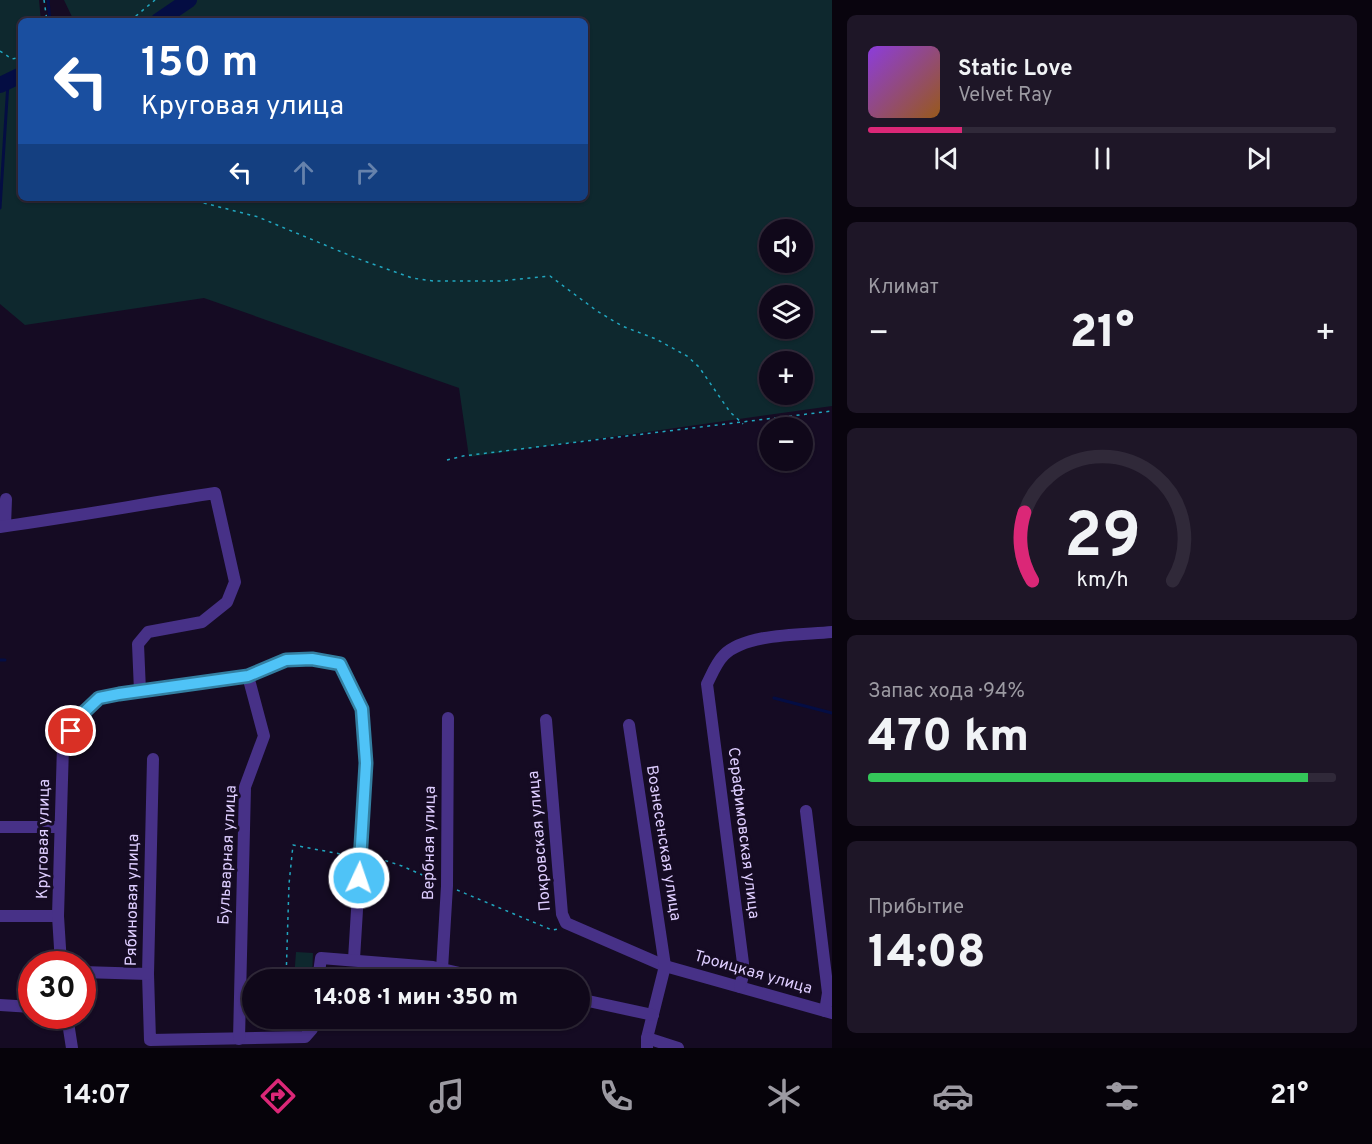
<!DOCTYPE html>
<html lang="ru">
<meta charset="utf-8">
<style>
body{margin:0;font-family:Overpass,sans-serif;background:#1e1627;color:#f1f3f6;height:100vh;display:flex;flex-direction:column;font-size:22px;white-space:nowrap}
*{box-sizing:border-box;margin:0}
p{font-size:20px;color:#9c9aa2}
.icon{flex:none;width:33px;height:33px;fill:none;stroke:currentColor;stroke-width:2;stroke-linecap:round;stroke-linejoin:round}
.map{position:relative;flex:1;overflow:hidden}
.drawer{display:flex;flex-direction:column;gap:15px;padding:15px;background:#09040e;width:540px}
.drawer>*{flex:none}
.banner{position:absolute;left:18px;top:18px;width:570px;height:183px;border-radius:9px;box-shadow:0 2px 4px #0004,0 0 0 2px #302939;background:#1a4fa0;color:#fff;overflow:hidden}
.tools{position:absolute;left:759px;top:219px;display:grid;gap:12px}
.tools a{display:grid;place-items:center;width:54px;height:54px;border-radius:50%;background:#10081a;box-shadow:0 2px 4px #0004,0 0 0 2px #302939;font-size:30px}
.speed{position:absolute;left:18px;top:951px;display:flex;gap:12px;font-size:30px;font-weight:700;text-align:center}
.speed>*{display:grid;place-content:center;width:78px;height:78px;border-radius:50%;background:#10081a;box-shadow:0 2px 4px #0004,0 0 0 2px #302939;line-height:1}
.speed .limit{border:9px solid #d22;background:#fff;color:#111}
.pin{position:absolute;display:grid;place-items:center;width:51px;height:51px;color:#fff;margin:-26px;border:3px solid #fff;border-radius:50%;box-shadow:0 2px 6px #0007}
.me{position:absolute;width:66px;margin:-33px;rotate:3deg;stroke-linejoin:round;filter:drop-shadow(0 0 4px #0008)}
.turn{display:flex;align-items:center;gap:21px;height:126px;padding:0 24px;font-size:27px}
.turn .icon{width:78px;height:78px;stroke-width:2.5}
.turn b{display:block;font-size:42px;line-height:51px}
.lanes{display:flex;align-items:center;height:57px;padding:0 24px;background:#0003;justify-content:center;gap:30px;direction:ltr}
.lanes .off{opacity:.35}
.big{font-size:45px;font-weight:800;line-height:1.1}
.drawer .tile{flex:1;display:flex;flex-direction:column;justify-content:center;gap:9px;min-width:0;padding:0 21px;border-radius:9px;background:#1e1627}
.drawer .dial{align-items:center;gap:0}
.dial svg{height:156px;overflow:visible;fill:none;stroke:#302939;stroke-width:7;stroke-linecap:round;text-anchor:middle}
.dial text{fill:#f1f3f6;stroke:none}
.song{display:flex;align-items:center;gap:18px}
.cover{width:72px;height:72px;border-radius:9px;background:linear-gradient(135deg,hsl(270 70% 55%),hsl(30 70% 35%))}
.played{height:6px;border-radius:3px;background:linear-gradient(90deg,#db2777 20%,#302939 20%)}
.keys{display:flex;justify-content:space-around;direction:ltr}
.heat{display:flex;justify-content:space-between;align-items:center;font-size:33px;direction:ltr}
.charge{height:9px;border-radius:4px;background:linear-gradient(90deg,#34c759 94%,#302939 0)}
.trip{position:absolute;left:242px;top:969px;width:348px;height:60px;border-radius:30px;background:#10081a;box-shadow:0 2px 4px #0004,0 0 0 2px #302939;font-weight:800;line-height:60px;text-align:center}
.menu{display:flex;height:96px;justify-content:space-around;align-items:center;background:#06030a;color:#9c9aa2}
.menu .icon{width:42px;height:42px}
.menu .on{color:#db2777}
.menu b{font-size:27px;color:#f1f3f6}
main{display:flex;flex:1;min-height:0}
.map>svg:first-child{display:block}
.green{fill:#0e282e;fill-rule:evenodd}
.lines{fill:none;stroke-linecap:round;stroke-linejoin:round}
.stream{stroke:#040d43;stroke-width:3}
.river{stroke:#040d43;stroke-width:16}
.path{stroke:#21a6bf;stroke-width:1.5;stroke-dasharray:3 4.5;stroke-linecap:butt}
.minor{stroke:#473187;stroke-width:12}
.route-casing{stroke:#337fa1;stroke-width:15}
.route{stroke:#4fc3f7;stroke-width:10}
.labels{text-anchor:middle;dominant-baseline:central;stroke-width:6;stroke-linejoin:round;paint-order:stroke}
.street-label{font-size:16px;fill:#decdff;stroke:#150b23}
</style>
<main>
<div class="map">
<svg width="832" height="1048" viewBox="0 0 832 1048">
<rect width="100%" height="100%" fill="#150b23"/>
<g class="green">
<path d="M0,0H39L41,21H21V198H585V21H74L64,0H832V406L469,457L459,388L204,298L25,325L0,304ZM770,230H802V262H770ZM770,296H802V328H770ZM770,362H802V394H770Z"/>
<path d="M296,952L313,953L312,979H294Z"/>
</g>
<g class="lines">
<g class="stream">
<path d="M48,0L50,21"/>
<path d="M0,208L8,83"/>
<path d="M0,660H5"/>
<path d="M774,698L832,713"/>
</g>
<g class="river">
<path d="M158,21L189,0"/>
<path d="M0,85L21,75"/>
</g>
<g class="path">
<path d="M44,0L47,21"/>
<path d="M130,21L155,0"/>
<path d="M0,51L12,59L21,57"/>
<path d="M198,198L204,203L258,217L356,258L412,278L433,281H500L550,276L597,311L622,326L656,339L687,356L699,367L730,412L743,424"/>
<path d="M447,460L463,456L832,411"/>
<path d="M371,856L402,866L436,881"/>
<path d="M457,890L552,930L558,929"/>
<path d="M286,980L289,884L293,845L351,856"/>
<path d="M284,1025V1018"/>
</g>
<g class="minor">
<path d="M5,526L6,499"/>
<path d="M0,527C72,517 143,504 215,493L235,582L227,602L202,622L148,632L138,644L140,691"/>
<path d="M546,720L562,914L566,923L665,966L832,1013"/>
<path d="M629,725L665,966L647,1038V1048"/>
<path d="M153,759L148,974L150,1040L305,1037L312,1029L313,1018"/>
<path d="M806,811L828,993L825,1011"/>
<path d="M0,827H60"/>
<path d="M0,916H58"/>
<path d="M61,964L58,916L63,746L79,717L99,698L119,694L248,676L286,660L312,659L340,664L362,709L366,763L354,959"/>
<path d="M442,969L447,886L448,718"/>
<path d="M82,972L148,974"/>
<path d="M318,980L321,958L433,967L491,980"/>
<path d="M740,987L743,975V963L707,684C712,674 716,663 724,655C746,633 802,635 832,632"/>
<path d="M579,999L653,1015"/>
<path d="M0,1005L32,1007"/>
<path d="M67,1016L72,1048"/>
<path d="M647,1038L678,1048"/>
<path d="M239,1039L245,787L264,736L248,676"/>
</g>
</g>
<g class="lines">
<g class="route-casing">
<path id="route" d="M71,731L79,717L99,698L119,694L248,676L286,660L312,659L340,664L362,709L366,763L359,878"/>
</g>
<use href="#route" class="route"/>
</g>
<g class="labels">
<g class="street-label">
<text transform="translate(743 833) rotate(83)">Серафимовская улица</text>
<text transform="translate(44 839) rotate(-89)">Круговая улица</text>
<text transform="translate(540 841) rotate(-95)">Покровская улица</text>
<text transform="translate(430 843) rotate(-89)">Вербная улица</text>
<text transform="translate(663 843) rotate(81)">Вознесенская улица</text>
<text transform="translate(228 855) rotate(-87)">Бульварная улица</text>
<text transform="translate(133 900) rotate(-89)">Рябиновая улица</text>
<text transform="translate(753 973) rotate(16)">Троицкая улица</text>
</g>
</g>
</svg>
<div class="tools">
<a><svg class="icon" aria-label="sound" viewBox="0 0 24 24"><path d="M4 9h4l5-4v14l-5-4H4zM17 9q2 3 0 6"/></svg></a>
<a><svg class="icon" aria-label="layers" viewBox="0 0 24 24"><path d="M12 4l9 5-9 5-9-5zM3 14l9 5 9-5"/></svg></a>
<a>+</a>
<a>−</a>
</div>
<div class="speed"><div class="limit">30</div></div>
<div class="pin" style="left:71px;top:731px;background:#d93025"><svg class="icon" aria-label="arrive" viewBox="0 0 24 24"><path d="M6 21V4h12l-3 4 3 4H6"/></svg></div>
<svg class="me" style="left:359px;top:878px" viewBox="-20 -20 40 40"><circle r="17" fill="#4fc3f7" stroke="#fff" stroke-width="3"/><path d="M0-11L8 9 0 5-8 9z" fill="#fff"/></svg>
<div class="trip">14:08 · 1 мин · 350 m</div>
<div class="banner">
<div class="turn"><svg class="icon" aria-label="left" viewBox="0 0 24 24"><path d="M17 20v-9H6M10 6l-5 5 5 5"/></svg><div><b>150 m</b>Круговая улица</div></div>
<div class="lanes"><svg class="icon" aria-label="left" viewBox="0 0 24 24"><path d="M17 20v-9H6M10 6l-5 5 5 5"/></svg><svg class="icon off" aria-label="ahead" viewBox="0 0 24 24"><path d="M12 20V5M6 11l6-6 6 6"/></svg><svg class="icon off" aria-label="right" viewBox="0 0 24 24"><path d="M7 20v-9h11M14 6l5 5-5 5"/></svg></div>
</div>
</div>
<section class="drawer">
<div class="tile">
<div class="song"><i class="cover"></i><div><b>Static Love</b><p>Velvet Ray</p></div></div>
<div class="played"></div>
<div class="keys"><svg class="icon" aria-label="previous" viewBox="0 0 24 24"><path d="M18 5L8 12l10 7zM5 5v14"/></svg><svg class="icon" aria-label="pause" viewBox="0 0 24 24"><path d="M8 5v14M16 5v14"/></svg><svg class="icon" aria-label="next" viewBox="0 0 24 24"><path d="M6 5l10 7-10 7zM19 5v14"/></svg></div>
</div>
<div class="tile"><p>Климат</p>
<div class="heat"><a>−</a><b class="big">21°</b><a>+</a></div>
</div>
<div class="tile dial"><svg viewBox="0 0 100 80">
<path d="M14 69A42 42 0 1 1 86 69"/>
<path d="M14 69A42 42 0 0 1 10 34" stroke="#db2777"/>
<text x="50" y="56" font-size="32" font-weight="700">29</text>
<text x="50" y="72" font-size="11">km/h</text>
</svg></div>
<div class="tile"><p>Запас хода · 94%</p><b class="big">470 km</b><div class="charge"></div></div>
<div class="tile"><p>Прибытие</p><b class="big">14:08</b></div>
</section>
</main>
<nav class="menu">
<b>14:07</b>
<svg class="icon on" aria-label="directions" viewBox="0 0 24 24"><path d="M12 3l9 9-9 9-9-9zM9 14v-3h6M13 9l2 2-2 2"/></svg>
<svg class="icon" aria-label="music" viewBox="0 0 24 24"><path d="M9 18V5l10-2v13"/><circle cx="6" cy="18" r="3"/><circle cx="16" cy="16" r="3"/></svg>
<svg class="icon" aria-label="phone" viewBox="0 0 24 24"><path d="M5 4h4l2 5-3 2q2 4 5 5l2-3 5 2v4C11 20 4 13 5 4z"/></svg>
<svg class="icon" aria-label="climate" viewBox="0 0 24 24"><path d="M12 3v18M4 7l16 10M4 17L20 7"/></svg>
<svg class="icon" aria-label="car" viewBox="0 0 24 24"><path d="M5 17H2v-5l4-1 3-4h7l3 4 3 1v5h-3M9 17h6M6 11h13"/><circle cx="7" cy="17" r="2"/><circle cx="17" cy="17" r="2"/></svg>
<svg class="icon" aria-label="filters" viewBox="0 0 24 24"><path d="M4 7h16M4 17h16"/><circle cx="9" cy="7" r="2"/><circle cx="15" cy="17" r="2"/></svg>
<b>21°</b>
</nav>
